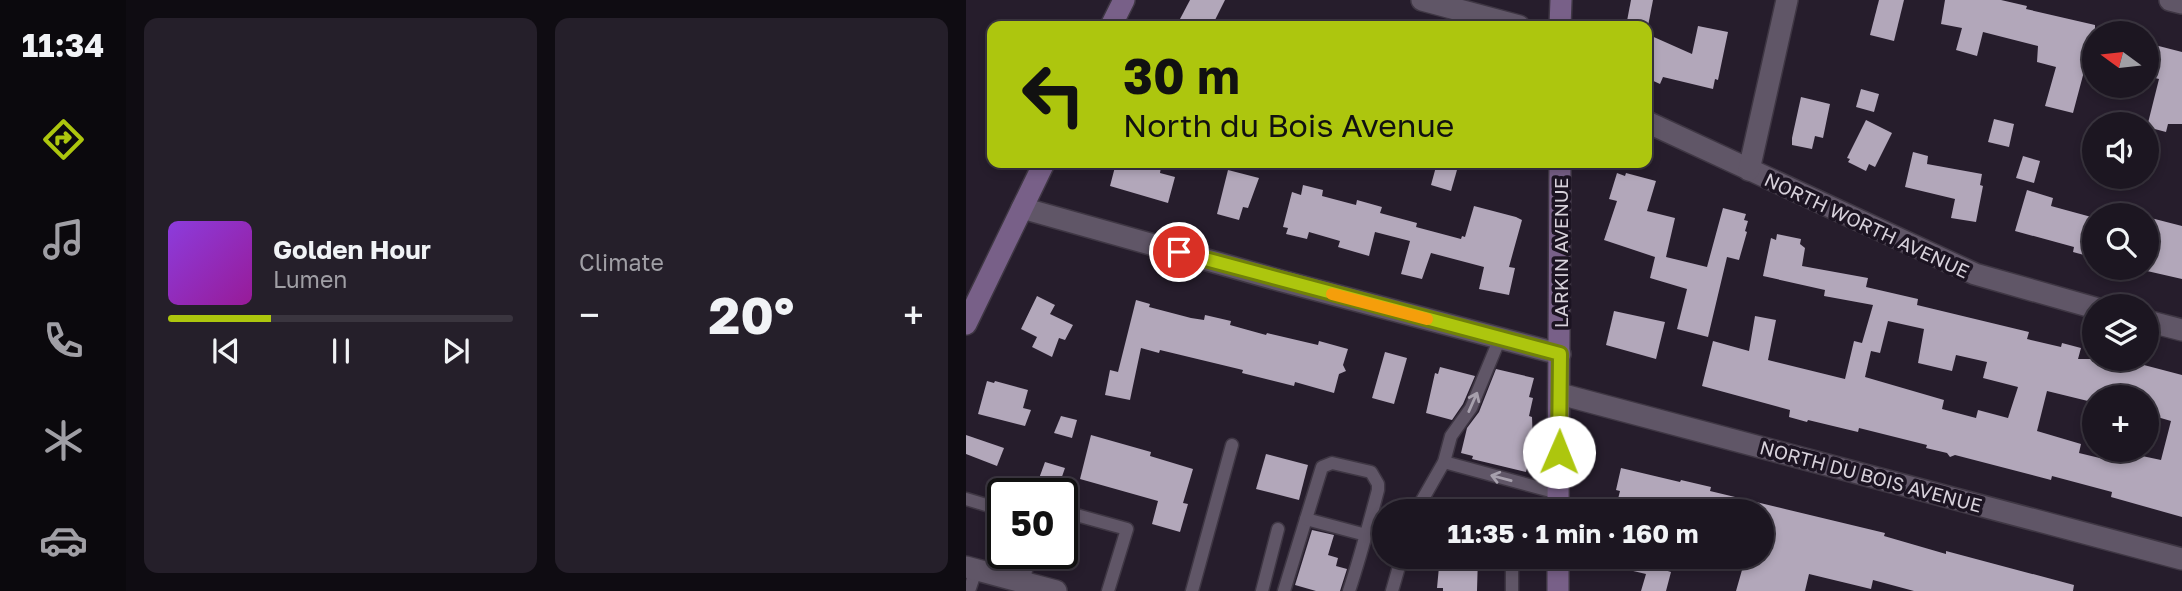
<!DOCTYPE html>
<meta charset="utf-8">
<style>
body{margin:0;font-family:"Golos Text",sans-serif;background:#251f2a;color:#f1f3f6;height:100vh;display:flex;flex-direction:column;font-size:26px;white-space:nowrap}
*{box-sizing:border-box;margin:0}
p{font-size:23px;color:#a09fa5}
.icon{flex:none;width:38px;height:38px;fill:none;stroke:currentColor;stroke-width:2;stroke-linecap:round;stroke-linejoin:round}
.map{position:relative;flex:1;overflow:hidden}
.sheet{display:flex;flex-direction:column;gap:18px;padding:18px;background:#0f0c12;width:840px}
.sheet>*{flex:none}
.hud{position:absolute;left:21px;top:21px;width:665px;height:147px;border-radius:14px;box-shadow:0 4px 10px #0003,0 0 0 2px #3a353f;background:#adc60e;color:#111;overflow:hidden}
.needle{width:46px;rotate:285deg}
.controls{position:absolute;left:1116px;top:21px;display:grid;gap:14px}
.controls a{display:grid;place-items:center;width:77px;height:77px;border-radius:50%;background:#1c1621;box-shadow:0 4px 10px #0003,0 0 0 2px #3a353f;font-size:35px}
.speed{position:absolute;left:21px;top:478px;display:flex;gap:14px;font-size:35px;font-weight:700;text-align:center}
.speed>*{display:grid;place-content:center;width:91px;height:91px;border-radius:50%;background:#1c1621;box-shadow:0 4px 10px #0003,0 0 0 2px #3a353f;line-height:1}
.speed .limit{border:4px solid #111;border-radius:10px;background:#fff;color:#111}
.pin{position:absolute;display:grid;place-items:center;width:60px;height:60px;color:#fff;margin:-30px;border:4px solid #fff;border-radius:50%;box-shadow:0 2px 7px #0007}
.me{position:absolute;width:77px;margin:-38px;rotate:1deg;stroke-linejoin:round;filter:drop-shadow(0 0 5px #0008)}
.turn{display:flex;align-items:center;gap:24px;height:147px;padding:0 21px;font-size:32px}
.turn .icon{width:91px;height:91px;stroke-width:2.5}
.turn b{display:block;font-size:49px;line-height:60px}
.big{font-size:52px;font-weight:700;line-height:1.1}
.sheet .card{flex:1;display:flex;flex-direction:column;justify-content:center;gap:10px;min-width:0;padding:0 24px;border-radius:14px;background:#251f2a}
.song{display:flex;align-items:center;gap:21px}
.cover{width:84px;height:84px;border-radius:10px;background:linear-gradient(135deg,hsl(270 70% 55%),hsl(300 70% 35%))}
.played{height:7px;border-radius:4px;background:linear-gradient(90deg,#adc60e 30%,#3a353f 30%)}
.keys{display:flex;justify-content:space-around;direction:ltr}
.heat{display:flex;justify-content:space-between;align-items:center;font-size:38px;direction:ltr}
.sheet .tiles{flex:1;display:grid;gap:18px;grid-template-columns:repeat(2,1fr)}
.trip{position:absolute;left:406px;top:499px;width:402px;height:70px;border-radius:35px;background:#1c1621;box-shadow:0 4px 10px #0003,0 0 0 2px #3a353f;font-weight:700;line-height:70px;text-align:center}
main{display:flex;flex:1;min-height:0}
.tabs{display:flex;flex-direction:column;width:126px;justify-content:space-around;align-items:center;background:#0b090d;color:#a09fa5}
.tabs .icon{width:49px;height:49px}
.tabs .current{color:#adc60e}
.tabs b{font-size:32px;color:#f1f3f6}
.map>svg:first-child{display:block}
.building{fill:#b2a7ba;fill-rule:evenodd}
.lines{fill:none;stroke-linecap:round;stroke-linejoin:round}
.lane-casing{stroke:#3f3744;stroke-width:15}
.street-casing{stroke:#3f3744;stroke-width:24}
.secondary-casing{stroke:#3f3744;stroke-width:24}
.lane{stroke:#605667;stroke-width:12}
.street{stroke:#605667;stroke-width:21}
.secondary{stroke:#786088;stroke-width:21}
.oneway{stroke:#a7a0ad}
.route-casing{stroke:#708109;stroke-width:18}
.route{stroke:#adc60e;stroke-width:12}
.slow{stroke:#f59e0b;stroke-width:12}
.labels{text-anchor:middle;dominant-baseline:central;stroke-width:7;stroke-linejoin:round;paint-order:stroke}
.street-label{font-size:19px;fill:#d7d1db;stroke:#1c1422}
</style>
<main>
<nav class="tabs">
<b>11:34</b>
<svg class="icon current" aria-label="directions" viewBox="0 0 24 24"><path d="M12 3l9 9-9 9-9-9zM9 14v-3h6M13 9l2 2-2 2"/></svg>
<svg class="icon" aria-label="music" viewBox="0 0 24 24"><path d="M9 18V5l10-2v13"/><circle cx="6" cy="18" r="3"/><circle cx="16" cy="16" r="3"/></svg>
<svg class="icon" aria-label="phone" viewBox="0 0 24 24"><path d="M5 4h4l2 5-3 2q2 4 5 5l2-3 5 2v4C11 20 4 13 5 4z"/></svg>
<svg class="icon" aria-label="climate" viewBox="0 0 24 24"><path d="M12 3v18M4 7l16 10M4 17L20 7"/></svg>
<svg class="icon" aria-label="car" viewBox="0 0 24 24"><path d="M5 17H2v-5l4-1 3-4h7l3 4 3 1v5h-3M9 17h6M6 11h13"/><circle cx="7" cy="17" r="2"/><circle cx="17" cy="17" r="2"/></svg>
</nav>
<section class="sheet">
<div class="tiles">
<div class="card">
<div class="song"><i class="cover"></i><div><b>Golden Hour</b><p>Lumen</p></div></div>
<div class="played"></div>
<div class="keys"><svg class="icon" aria-label="previous" viewBox="0 0 24 24"><path d="M18 5L8 12l10 7zM5 5v14"/></svg><svg class="icon" aria-label="pause" viewBox="0 0 24 24"><path d="M8 5v14M16 5v14"/></svg><svg class="icon" aria-label="next" viewBox="0 0 24 24"><path d="M6 5l10 7-10 7zM19 5v14"/></svg></div>
</div>
<div class="card"><p>Climate</p>
<div class="heat"><a>−</a><b class="big">20°</b><a>+</a></div>
</div>
</div>
</section>
<div class="map">
<svg width="1216" height="591" viewBox="0 0 1216 591">
<rect width="100%" height="100%" fill="#261d2c"/>
<g class="building">
<path d="M224,0H259L246,26H228L214,19Z"/>
<path d="M665,0H687L682,26H660Z"/>
<path d="M913,0H938L928,41L904,35Z"/>
<path d="M979,0H1035L1061,6L1060,9L1129,25V66L1120,64L1107,113L1079,106L1090,67L1071,62L1072,46L1017,32L1011,56L990,50L996,28L975,24Z"/>
<path d="M732,26L762,32L752,80L749,79L747,89L697,77L694,84L681,78V34L726,54Z"/>
<path d="M1181,43L1216,52V124H1202L1200,132L1181,127L1193,79L1181,76Z"/>
<path d="M895,89L913,94L908,112L890,107Z"/>
<path d="M835,97L864,104L857,138L849,136L846,149L826,145V138Z"/>
<path d="M1028,119L1048,124L1043,147L1022,142Z"/>
<path d="M900,120L926,133L909,167L903,164L900,171L882,162L884,159L881,158Z"/>
<path d="M947,152L962,156L961,164L1016,174L1014,185L1017,186L1010,222L985,218L989,199L939,187Z"/>
<path d="M1057,156L1074,161L1068,183L1050,178Z"/>
<path d="M150,163H177L195,167L194,173L209,177L202,203L144,186Z"/>
<path d="M471,163H493L485,191L465,185Z"/>
<path d="M262,170L293,178L282,208L277,207L273,220L251,214Z"/>
<path d="M651,173L659,176L660,173L690,181L681,211L709,218L700,257L741,267L757,208L780,214L778,220L782,221L779,231L781,232L773,260L761,257L742,337L711,329L721,289L684,278L689,257L638,240L651,201L643,199Z"/>
<path d="M337,185L357,190L356,196L390,205L391,200L416,207L414,213L451,223L450,227L495,239L496,236L499,237L508,206L550,217L556,220L543,267L549,268L543,295L513,289L518,267L465,253L456,279L435,274L444,241L409,232L403,256L372,247L374,241L343,232L341,239L320,234L322,228L317,227L326,192L335,195Z"/>
<path d="M1061,190L1087,198L1085,206L1129,218V258L1107,252L1108,247L1049,231Z"/>
<path d="M1181,217L1216,226V279L1181,271Z"/>
<path d="M811,234L835,239L834,244L839,248L836,266L902,278L900,287L952,299L951,305L1063,332L1061,339L1095,347L1096,343L1115,348L1112,359H1155L1216,375V517L1145,497L1146,492L1086,476L1085,480L989,455L984,457L981,453L960,448L961,445L893,428L892,432L842,420L841,422L823,417L824,410L736,386L747,341L783,351L789,316L810,320L802,360L879,379L888,341L896,343L907,305L858,296L859,290L797,276L805,238L810,240ZM922,321L958,329L952,363L986,371L990,355L1021,362L1017,378L1052,387L1042,418L1012,410L1010,418L976,409L978,400L899,377L905,351L914,353ZM1081,391L1126,402L1128,397H1181V414L1205,421L1195,460L1148,450L1146,461L1113,453L1115,444L1071,431Z"/>
<path d="M71,296L89,305L84,314L107,325L99,340L93,338L86,357L66,347L71,337L55,329Z"/>
<path d="M170,300L184,304L183,307L225,318L238,320L239,315L265,321L264,325L300,335L301,333L352,345L353,341L382,349L377,365L380,371L373,374L368,393L329,382L328,386L276,373L277,370L194,350L193,353L175,348L164,400L139,395L144,370L152,372Z"/>
<path d="M648,311L699,322L690,359L640,345Z"/>
<path d="M419,352L441,358L428,404L406,398Z"/>
<path d="M474,367L509,376L497,404L486,420L460,413L469,373L472,374Z"/>
<path d="M530,369L568,378L563,397L567,398L563,416L566,417L567,443L560,472L506,459L507,456L495,453L501,428L513,412Z"/>
<path d="M21,381L28,383L29,381L62,390L57,408L65,410L59,426L12,414Z"/>
<path d="M95,416L111,420L106,438L88,433Z"/>
<path d="M0,435L38,448L31,466L0,454Z"/>
<path d="M125,435L185,452L184,456L227,469L217,503L222,504L214,532L186,524L192,501L114,479Z"/>
<path d="M300,454L342,465L333,500L290,489Z"/>
<path d="M79,462L99,468L91,491L71,484Z"/>
<path d="M655,468L714,482L715,480L745,487L744,491L919,533L918,536L980,554V551L1108,585L1107,591H948L907,580L905,589L843,574L839,591H770L776,570L744,562L745,556H796V511H666L650,507L654,491L650,490Z"/>
<path d="M346,530L368,535L362,555L372,558L370,566L381,569L374,591H350L329,585Z"/>
<path d="M474,556H512L511,591H477V588H471Z"/>
<path d="M634,556H695L692,568L705,572L700,591H675L680,574L633,563Z"/>
</g>
<g class="lines">
<g class="lane-casing">
<g id="lane">
<path d="M478,462L592,493"/>
<path d="M0,499L37,510"/>
<path d="M450,511L478,462L485,436L505,408L534,338"/>
<path d="M103,513L161,529L142,591"/>
<path d="M58,582L63,553"/>
<path d="M3,591L10,570"/>
<path d="M226,591L266,445"/>
<path d="M296,591L312,529"/>
<path d="M318,591L340,519"/>
<path d="M383,591C394,558 403,524 412,490V484L405,472L366,463L356,467L340,519L400,535"/>
<path d="M426,591L436,556"/>
<path d="M546,591V556"/>
</g>
</g>
<g class="street-casing">
<g id="street">
<path d="M456,0L553,26"/>
<path d="M1204,0L1216,3"/>
<path d="M681,122L1009,274L1129,308"/>
<path d="M783,170L821,0"/>
<path d="M56,208L316,281L594,354"/>
<path d="M1181,321L1216,330"/>
<path d="M594,394L1216,559"/>
<path d="M0,567L90,591"/>
</g>
</g>
<g class="secondary-casing">
<g id="secondary">
<path d="M145,26L158,0"/>
<path d="M594,26L595,0"/>
<path d="M0,324L78,163"/>
<path d="M592,511L594,163"/>
<path d="M592,556V591"/>
</g>
</g>
<use href="#lane" class="lane"/>
<use href="#street" class="street"/>
<use href="#secondary" class="secondary"/>
</g>
<defs><path id="oneway-shaft" d="M-6 0H5M1.5-3L5.5 0L1.5 3" fill="none" stroke-width="1.6" stroke-linecap="round" stroke-linejoin="round" transform="scale(1.75)"/></defs>
<g class="oneway">
<use href="#oneway-shaft" transform="translate(507 402) rotate(-66)"/>
<use href="#oneway-shaft" transform="translate(535 478) rotate(-165)"/>
</g>
<g class="lines">
<g class="route-casing">
<path id="route" d="M213,252L594,354L593,452"/>
</g>
<use href="#route" class="route"/>
<path class="slow" d="M366,294L461,319"/>
</g>
<g class="labels">
<g class="street-label">
<text transform="translate(901 225) rotate(25)">NORTH WORTH AVENUE</text>
<text transform="translate(594 253) rotate(-90)">LARKIN AVENUE</text>
<text transform="translate(905 476) rotate(15)">NORTH DU BOIS AVENUE</text>
</g>
</g>
</svg>
<div class="controls">
<a><svg class="needle" viewBox="-14 -14 28 28"><path d="M0-13l5 13h-10z" fill="#e53935"/><path d="M0 13l5-13h-10z" fill="#a09fa5"/></svg></a>
<a><svg class="icon" aria-label="sound" viewBox="0 0 24 24"><path d="M4 9h4l5-4v14l-5-4H4zM17 9q2 3 0 6"/></svg></a>
<a><svg class="icon" aria-label="search" viewBox="0 0 24 24"><circle cx="10" cy="10" r="6"/><path d="M15 15l6 6"/></svg></a>
<a><svg class="icon" aria-label="layers" viewBox="0 0 24 24"><path d="M12 4l9 5-9 5-9-5zM3 14l9 5 9-5"/></svg></a>
<a>+</a>
</div>
<div class="speed"><div class="limit">50</div></div>
<div class="pin" style="left:213px;top:252px;background:#d93025"><svg class="icon" aria-label="arrive" viewBox="0 0 24 24"><path d="M6 21V4h12l-3 4 3 4H6"/></svg></div>
<svg class="me" style="left:593px;top:452px" viewBox="-20 -20 40 40"><circle r="19" fill="#fff"/><path d="M0-13L10 11 0 6-10 11z" fill="#adc60e"/></svg>
<div class="trip">11:35 · 1 min · 160 m</div>
<div class="hud">
<div class="turn"><svg class="icon" aria-label="left" viewBox="0 0 24 24"><path d="M17 20v-9H6M10 6l-5 5 5 5"/></svg><div><b>30 m</b>North du Bois Avenue</div></div>
</div>
</div>
</main>
